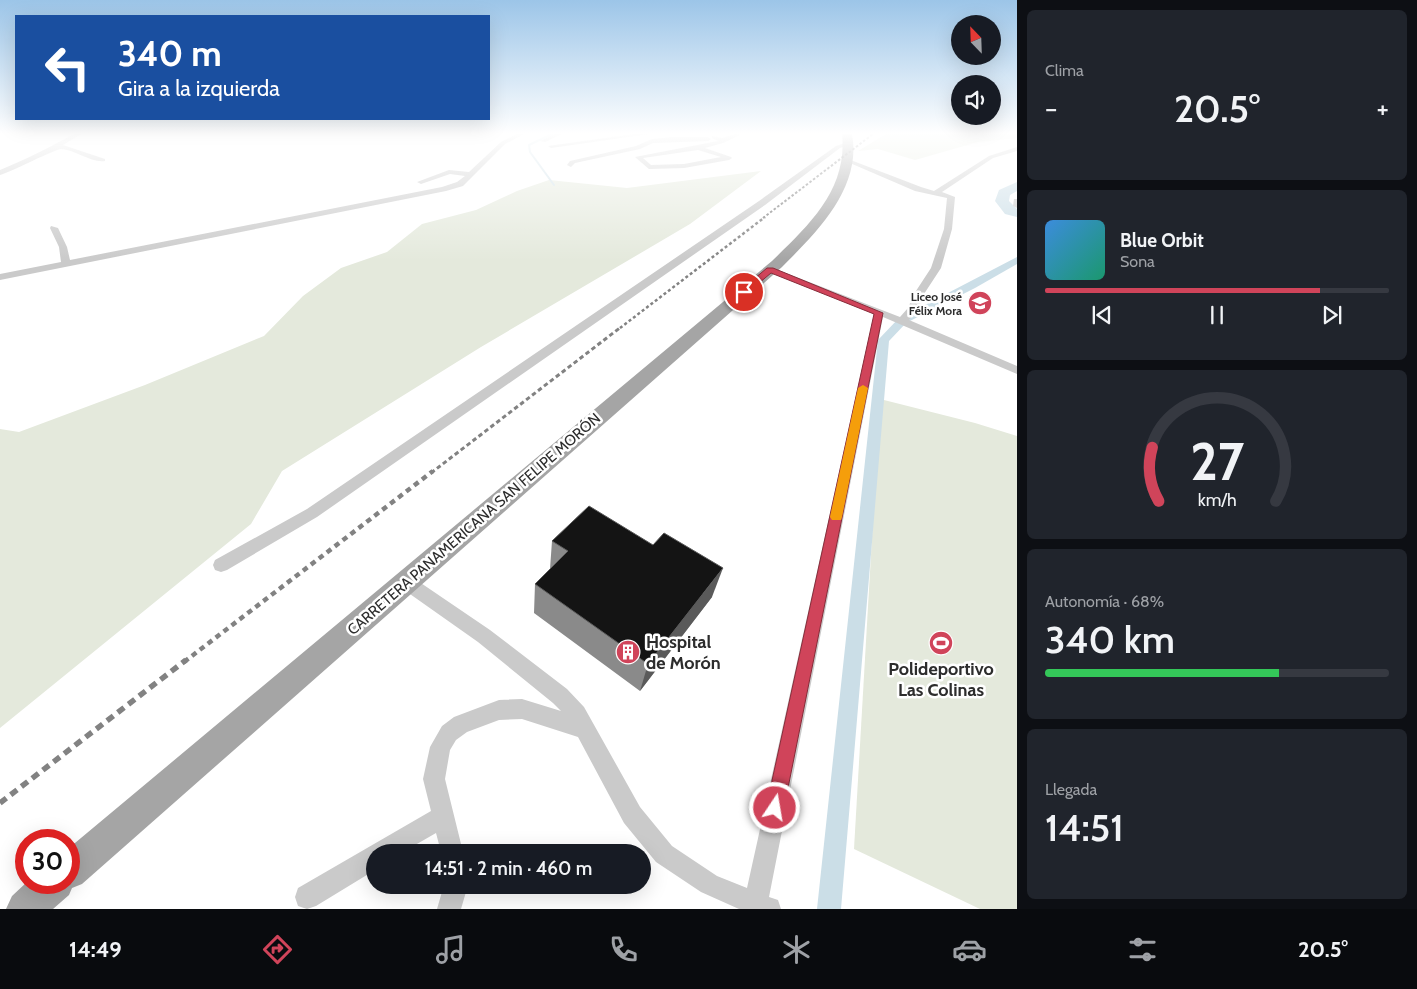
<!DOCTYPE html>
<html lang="es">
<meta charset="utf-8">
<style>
body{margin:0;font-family:Cabin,sans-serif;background:#20242c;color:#f1f3f6;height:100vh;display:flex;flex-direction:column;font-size:19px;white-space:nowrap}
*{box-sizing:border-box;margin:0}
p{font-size:16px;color:#9ea1a6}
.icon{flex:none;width:28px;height:28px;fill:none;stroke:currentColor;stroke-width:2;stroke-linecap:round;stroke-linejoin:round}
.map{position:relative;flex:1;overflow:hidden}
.drawer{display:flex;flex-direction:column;gap:10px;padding:10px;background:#0d0f14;width:400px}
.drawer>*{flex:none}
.top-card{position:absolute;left:15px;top:15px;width:475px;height:105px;border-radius:0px;box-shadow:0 5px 20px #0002;background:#1a4fa0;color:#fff;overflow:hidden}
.needle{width:32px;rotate:337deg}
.buttons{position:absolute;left:951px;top:15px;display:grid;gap:10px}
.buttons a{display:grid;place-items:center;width:50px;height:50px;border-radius:50%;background:#171b24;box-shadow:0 5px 20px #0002;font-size:25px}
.speed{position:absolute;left:15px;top:829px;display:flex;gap:10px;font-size:25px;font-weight:700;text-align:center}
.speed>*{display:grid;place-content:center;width:65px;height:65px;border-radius:50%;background:#171b24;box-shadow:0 5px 20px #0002;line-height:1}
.speed .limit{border:8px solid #d22;background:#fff;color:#111}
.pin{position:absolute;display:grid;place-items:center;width:42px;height:42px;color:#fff;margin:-21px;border:2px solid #fff;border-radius:50%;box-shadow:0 1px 5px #0007}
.me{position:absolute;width:55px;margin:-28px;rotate:12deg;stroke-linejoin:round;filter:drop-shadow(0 0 4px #0008)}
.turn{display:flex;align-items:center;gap:18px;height:105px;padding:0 20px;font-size:22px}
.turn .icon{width:65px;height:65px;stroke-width:2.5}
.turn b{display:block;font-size:35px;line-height:42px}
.big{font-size:38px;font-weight:600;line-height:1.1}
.drawer .card{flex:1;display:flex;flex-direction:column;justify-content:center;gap:8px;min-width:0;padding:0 18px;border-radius:8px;background:#20242c}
.drawer .dial{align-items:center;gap:0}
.dial svg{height:130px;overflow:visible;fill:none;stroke:#363941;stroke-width:7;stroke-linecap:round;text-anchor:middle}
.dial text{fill:#f1f3f6;stroke:none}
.song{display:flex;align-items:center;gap:15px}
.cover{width:60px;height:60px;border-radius:8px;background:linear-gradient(135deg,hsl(210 70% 55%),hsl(160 70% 35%))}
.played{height:5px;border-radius:2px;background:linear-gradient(90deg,#d0445a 80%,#363941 80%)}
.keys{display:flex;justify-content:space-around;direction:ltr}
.heat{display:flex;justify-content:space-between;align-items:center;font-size:28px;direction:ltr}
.charge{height:8px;border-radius:4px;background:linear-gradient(90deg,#34c759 68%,#363941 0)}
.trip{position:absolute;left:366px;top:844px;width:285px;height:50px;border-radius:25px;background:#171b24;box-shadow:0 5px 20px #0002;font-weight:600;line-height:50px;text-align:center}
.tab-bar{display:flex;height:80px;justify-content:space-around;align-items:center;background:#090b0e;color:#9ea1a6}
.tab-bar .icon{width:35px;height:35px}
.tab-bar .active{color:#d0445a}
.tab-bar b{font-size:22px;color:#f1f3f6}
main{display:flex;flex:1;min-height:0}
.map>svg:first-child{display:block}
.green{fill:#e4e9dc}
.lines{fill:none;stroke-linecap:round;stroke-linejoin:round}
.stream{stroke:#cbdee7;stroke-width:2}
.canal{fill:#cbdee7;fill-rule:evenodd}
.river{fill:#cbdee7;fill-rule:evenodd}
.minor{fill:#cacaca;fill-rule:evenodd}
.primary{fill:#a5a5a5;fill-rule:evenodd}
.rail-far4{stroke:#828282;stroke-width:2;stroke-dasharray:2.5 2;stroke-linecap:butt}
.rail-far3{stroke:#828282;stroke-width:2.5;stroke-dasharray:3 2.5;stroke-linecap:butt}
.rail-far2{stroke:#828282;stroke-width:3;stroke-dasharray:4.5 3;stroke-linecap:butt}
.rail-far1{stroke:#828282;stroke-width:4.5;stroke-dasharray:5.5 4.5;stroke-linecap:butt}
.rail{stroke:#828282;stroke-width:5.5;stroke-dasharray:8 5.5;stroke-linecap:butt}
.wall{fill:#8a8a8a}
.shaded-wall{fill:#5a5a5a}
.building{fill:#141414;stroke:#5a5a5a}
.route{fill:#d0445a;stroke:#872c3a}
.slow{fill:#f59e0b}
.labels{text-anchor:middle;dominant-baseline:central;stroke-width:5;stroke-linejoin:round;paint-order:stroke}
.far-poi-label{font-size:12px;font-weight:bold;fill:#2d2d2d;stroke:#fff;text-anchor:end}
.street-label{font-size:15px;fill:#2d2d2d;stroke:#fff}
.near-poi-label{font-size:18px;font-weight:bold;fill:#2d2d2d;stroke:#fff;text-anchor:start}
</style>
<main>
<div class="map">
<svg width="1017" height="909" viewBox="0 0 1017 909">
<rect width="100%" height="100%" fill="#fff"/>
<g class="green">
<path d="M886,134H1017V138L978,142L915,160L878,149L858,151Z"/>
<path d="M761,171L690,224L481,347L282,471L251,524L0,728V429L19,432L145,385L264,336L303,296L341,268L387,252L422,224L476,210L517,191L549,180L627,188Z"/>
<path d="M880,399L975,423L1017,436V909H980L854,849Z"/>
</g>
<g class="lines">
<path class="stream" d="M552,134L529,145L530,152L554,185"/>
<path class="canal" d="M1017,257V264L975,288L906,323L889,341L841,909H817L878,340L898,319Z"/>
<path class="river" d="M1017,182V191L1010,195L1009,201L1017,209V217L1005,214L995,201L999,190Z"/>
<g class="minor">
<path d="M74,134H81L63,145L105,159V161C91,163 76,150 61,149C55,149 11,172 0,175V170C27,159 50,147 74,134Z"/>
<path d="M517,134H524L505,144L463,186L446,191L0,280V274L61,262L59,247L50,228L51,226L58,228L67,247L70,260L442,187L457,182L465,176L450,174L421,184L417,182L449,170L469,172L501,142Z"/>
<path d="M555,134H562L545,142L540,141Z"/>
<path d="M634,134H649L551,148L548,146Z"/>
<path d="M735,134L740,135L723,143L705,148L731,157L732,158L729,160L684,168L649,169L635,157L718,141L712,138V136L722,138ZM698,150L721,157L684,164L651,165L643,158Z"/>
<path d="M672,137H708L711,139L708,141L653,143L640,149L575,163L571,167L567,165L570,161L636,146L652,139Z"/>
<path d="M848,142L850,143V145L840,148L765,205L317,517L227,570L221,572L215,570L213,565L215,560L307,509L759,201L836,146Z"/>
<path d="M1017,147V151L993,158L942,192L955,197L952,229L941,268L924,294L918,309L909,320L1017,366V374L883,317L769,897L778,900L781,909H739L701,892L656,862L624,823L578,737L522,719L499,720L467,732L456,740L450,750L445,779L463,852H441L436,833L403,852H375V870L316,906L307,909L298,906L295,897L298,888L431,811L423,779L430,747L442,726L454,717L499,700L522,699L561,711L553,703L478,642L400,587L398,582L400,577L406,575L412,577L490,630L567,689L584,707L640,807L672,846L717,876L747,888L874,314L765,270L767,268H773L900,317L908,308L914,294L931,268L944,229L947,198L915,191L843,160L848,159L921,187L934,191L989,156Z"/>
<path d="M1014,199H1017V208L1013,206Z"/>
<path d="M444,885H468L461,909H437Z"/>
</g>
<path class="primary" d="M842,134H852C862,188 817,232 782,267L82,884L72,888L69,895L53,909H6L12,896L27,882H69V848L772,261C808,226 848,190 842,134Z"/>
<path class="rail-far4" d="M763,218L873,134"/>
<path class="rail-far3" d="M620,328L765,217"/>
<path class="rail-far2" d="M431,473L621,327"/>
<path class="rail-far1" d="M184,662L433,471"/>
<path class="rail" d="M0,803L186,660"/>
</g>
<path class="wall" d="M552,541L712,597L640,691L534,613L535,584L550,569Z"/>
<path class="shaded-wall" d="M723,568L712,597L640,691L648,664Z"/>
<path class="building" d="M589,506L653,545L664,533L723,568L648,664L535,584L568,551L552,541Z"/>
<linearGradient id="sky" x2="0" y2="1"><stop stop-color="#9cc5e8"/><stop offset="0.51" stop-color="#fff"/><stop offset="1" stop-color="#fff" stop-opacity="0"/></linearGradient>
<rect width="1017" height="261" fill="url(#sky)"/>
<path class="route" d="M767,268H773L883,313L784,808L782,815L775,818L769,815L766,808L874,314L771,273L746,294H741V290Z"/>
<path class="slow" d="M863,385L868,388L842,517L841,520H832L830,517L858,388Z"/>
<defs>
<g id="school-disc" transform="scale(1.25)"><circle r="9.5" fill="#d0445a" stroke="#fff"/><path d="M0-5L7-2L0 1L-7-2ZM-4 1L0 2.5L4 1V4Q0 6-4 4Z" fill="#fff"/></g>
<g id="stadium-disc" transform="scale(1.25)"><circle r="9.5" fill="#d0445a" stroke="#fff"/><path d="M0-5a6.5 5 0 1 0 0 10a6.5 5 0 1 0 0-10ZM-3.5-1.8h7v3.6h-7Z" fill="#fff"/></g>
<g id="building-disc" transform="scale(1.25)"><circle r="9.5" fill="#d0445a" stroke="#fff"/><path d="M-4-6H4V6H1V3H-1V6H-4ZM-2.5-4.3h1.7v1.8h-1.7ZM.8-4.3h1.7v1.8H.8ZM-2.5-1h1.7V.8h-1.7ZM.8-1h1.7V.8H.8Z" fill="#fff"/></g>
</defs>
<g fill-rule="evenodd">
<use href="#school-disc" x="980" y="303"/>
<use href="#stadium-disc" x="941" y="643"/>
<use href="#building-disc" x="628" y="652"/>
</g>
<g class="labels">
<g class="far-poi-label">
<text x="962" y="296">Liceo José<tspan x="962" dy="14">Félix Mora</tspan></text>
</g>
<g class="street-label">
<text transform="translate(474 524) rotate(-41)">CARRETERA PANAMERICANA SAN FELIPE MORÓN</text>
</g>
<g class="near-poi-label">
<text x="646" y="642">Hospital<tspan x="646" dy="21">de Morón</tspan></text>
<text x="941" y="669" text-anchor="middle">Polideportivo<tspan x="941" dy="21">Las Colinas</tspan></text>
</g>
</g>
</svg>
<div class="buttons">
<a><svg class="needle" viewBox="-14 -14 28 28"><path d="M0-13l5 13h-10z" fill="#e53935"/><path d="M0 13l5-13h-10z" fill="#9ea1a6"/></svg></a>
<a><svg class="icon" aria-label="sound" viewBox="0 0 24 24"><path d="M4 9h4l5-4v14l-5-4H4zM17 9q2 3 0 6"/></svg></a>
</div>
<div class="speed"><div class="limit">30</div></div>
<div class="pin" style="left:744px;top:292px;background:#d93025"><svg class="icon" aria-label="arrive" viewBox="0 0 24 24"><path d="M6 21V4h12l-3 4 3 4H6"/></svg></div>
<svg class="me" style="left:775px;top:808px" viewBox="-20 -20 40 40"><circle r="17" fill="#d0445a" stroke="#fff" stroke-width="3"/><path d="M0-11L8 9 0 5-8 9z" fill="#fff"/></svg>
<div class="trip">14:51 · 2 min · 460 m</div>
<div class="top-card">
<div class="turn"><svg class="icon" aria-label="left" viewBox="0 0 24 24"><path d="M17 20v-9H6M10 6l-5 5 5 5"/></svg><div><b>340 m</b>Gira a la izquierda</div></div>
</div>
</div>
<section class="drawer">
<div class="card"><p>Clima</p>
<div class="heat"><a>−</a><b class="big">20.5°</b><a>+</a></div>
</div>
<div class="card">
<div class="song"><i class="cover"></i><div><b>Blue Orbit</b><p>Sona</p></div></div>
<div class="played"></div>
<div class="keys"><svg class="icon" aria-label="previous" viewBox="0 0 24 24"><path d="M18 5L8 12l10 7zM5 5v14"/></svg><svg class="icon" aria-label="pause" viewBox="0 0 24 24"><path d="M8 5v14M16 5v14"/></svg><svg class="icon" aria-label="next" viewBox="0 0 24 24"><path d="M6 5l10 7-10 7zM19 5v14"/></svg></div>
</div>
<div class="card dial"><svg viewBox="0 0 100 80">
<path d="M14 69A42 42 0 1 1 86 69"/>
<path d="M14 69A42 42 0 0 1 10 36" stroke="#d0445a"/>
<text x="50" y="56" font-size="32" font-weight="700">27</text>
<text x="50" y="72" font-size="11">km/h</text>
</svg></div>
<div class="card"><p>Autonomía · 68%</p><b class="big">340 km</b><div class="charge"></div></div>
<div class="card"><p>Llegada</p><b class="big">14:51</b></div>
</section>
</main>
<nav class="tab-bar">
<b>14:49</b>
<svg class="icon active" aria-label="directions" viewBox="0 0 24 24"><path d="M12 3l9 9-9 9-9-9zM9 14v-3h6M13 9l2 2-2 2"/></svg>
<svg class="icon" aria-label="music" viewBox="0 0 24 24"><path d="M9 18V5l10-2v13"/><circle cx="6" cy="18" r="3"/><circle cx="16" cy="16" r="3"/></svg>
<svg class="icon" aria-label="phone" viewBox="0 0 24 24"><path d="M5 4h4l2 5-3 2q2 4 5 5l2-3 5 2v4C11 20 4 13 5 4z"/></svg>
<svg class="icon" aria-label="climate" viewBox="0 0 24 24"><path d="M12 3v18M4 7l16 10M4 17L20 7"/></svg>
<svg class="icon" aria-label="car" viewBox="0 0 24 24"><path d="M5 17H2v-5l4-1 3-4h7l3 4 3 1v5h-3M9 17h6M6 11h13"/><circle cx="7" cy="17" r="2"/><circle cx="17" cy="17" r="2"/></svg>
<svg class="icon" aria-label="filters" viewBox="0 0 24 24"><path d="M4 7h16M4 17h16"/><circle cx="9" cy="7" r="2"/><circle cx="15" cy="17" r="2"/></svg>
<b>20.5°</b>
</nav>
